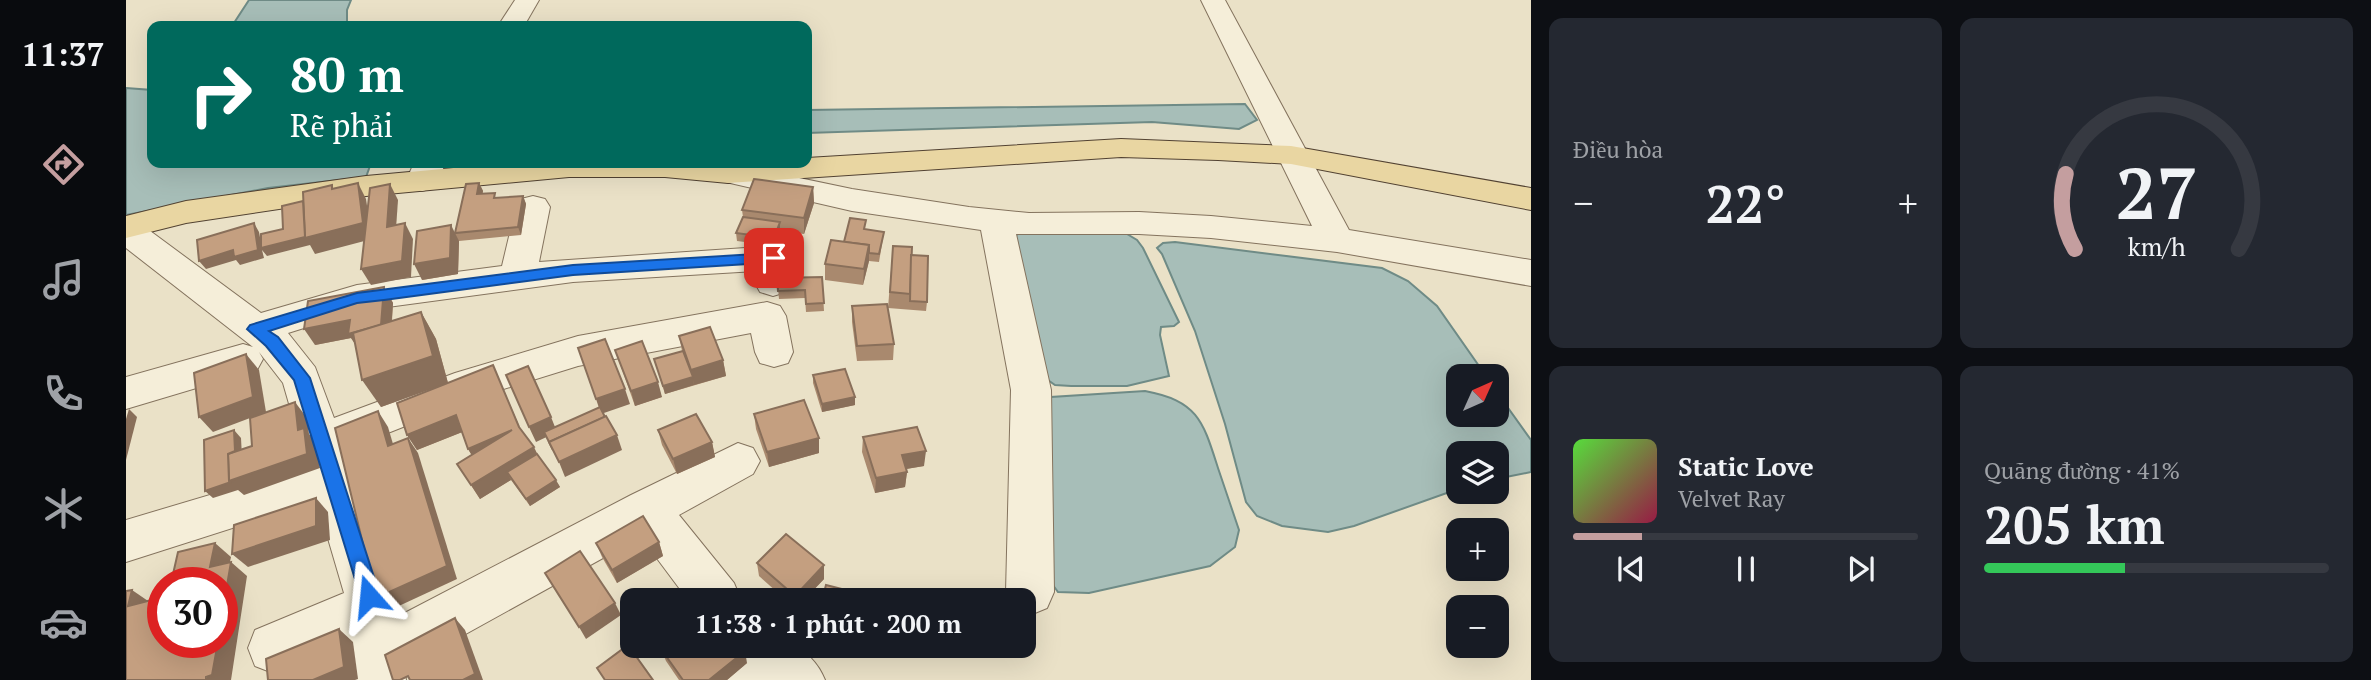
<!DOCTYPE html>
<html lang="vi">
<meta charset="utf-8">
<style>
body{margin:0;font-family:"PT Serif",serif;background:#242831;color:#f1f3f6;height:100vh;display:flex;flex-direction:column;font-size:26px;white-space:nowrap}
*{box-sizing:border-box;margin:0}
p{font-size:23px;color:#9ea1a6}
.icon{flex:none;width:38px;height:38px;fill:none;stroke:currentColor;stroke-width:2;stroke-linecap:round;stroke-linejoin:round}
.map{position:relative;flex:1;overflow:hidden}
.drawer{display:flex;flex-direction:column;gap:18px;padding:18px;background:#0d0f14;width:840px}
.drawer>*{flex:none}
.banner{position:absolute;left:21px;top:21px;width:665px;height:147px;border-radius:14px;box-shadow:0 7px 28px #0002;background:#00695c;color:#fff;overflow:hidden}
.needle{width:46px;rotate:45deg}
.tools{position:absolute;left:1320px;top:364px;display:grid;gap:14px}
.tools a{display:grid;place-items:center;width:63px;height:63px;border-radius:14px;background:#171b24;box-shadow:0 7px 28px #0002;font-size:35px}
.speed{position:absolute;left:21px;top:567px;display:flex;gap:14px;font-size:35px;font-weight:700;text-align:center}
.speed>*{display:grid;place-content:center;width:91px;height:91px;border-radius:50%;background:#171b24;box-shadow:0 7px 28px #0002;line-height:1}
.speed .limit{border:10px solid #d22;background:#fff;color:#111}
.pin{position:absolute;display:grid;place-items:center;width:60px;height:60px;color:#fff;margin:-30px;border-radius:14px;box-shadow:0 4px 10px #0006}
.me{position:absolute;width:77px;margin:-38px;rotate:342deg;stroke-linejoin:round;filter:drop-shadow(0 0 5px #0008)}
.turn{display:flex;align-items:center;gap:24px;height:147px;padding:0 28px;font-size:32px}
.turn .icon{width:91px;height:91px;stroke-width:2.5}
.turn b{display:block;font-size:49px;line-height:60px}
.big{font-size:52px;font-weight:700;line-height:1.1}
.drawer .card{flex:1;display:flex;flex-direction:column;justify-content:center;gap:10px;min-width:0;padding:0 24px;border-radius:14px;background:#242831}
.drawer .dial{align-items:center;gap:0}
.dial svg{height:182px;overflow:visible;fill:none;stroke:#363941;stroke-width:7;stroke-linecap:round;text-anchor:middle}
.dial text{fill:#f1f3f6;stroke:none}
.song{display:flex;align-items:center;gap:21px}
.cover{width:84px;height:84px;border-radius:10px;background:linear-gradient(135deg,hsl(110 70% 55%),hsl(340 70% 35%))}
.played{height:7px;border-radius:4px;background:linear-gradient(90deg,#c49e9f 20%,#363941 20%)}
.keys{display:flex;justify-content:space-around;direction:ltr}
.heat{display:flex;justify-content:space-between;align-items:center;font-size:38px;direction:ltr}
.charge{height:10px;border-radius:5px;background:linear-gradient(90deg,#34c759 41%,#363941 0)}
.drawer .tiles{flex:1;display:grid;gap:18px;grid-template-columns:repeat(2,1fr)}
.trip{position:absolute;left:494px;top:588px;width:416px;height:70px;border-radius:14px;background:#171b24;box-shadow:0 7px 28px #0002;font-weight:700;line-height:70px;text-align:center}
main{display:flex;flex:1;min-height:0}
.menu{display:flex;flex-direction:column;width:126px;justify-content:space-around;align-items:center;background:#090b0e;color:#9ea1a6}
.menu .icon{width:49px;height:49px}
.menu .selected{color:#c49e9f}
.menu b{font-size:32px;color:#f1f3f6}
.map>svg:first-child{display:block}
.water{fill:#a7beb8;stroke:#6f8b86;stroke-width:2}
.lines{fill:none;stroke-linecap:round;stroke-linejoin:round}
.minor-casing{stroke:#84735e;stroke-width:2}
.major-casing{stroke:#524232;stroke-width:2}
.minor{fill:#f5eed9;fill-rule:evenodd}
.major{fill:#e9d6a2;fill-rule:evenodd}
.wall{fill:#a9896e}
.shaded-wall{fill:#896f5a}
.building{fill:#c49f80;stroke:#896f5a;stroke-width:2}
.route{fill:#1a73e8;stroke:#114b97;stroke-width:2}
</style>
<main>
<nav class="menu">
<b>11:37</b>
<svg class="icon selected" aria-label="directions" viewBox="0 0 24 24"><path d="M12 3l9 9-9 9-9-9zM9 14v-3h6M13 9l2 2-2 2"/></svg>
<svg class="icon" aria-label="music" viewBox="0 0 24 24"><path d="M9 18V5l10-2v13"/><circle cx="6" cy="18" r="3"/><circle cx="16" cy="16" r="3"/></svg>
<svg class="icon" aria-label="phone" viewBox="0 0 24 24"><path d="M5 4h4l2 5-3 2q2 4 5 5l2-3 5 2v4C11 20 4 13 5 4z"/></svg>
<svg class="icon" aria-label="climate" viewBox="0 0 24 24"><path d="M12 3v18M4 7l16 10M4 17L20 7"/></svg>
<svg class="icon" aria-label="car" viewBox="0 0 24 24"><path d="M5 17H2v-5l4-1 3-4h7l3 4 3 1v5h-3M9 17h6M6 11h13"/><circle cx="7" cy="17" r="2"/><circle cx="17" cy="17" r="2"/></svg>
</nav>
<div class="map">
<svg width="1405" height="680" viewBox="0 0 1405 680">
<rect width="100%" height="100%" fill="#eae1c7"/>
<g class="water">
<path d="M123,0H225L221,10V26H106Z"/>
<path d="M0,88L26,90V163H264L244,166L240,177L142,188L0,215Z"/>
<path d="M1119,104L1131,120L1113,129L1026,122L681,133V110Z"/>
<path d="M996,231L1011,240L1017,248L1053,322L1048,326L1035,327L1034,335L1043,376L1001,386H945L929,385L912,373L885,237L892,234Z"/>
<path d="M1049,242L1256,268L1282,281L1311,306L1360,376H1332V415H1370V391L1405,440V472L1370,479V453H1332V489L1228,526L1202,532L1156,526L1131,516L1120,502L1099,424L1069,331L1036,254L1031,248L1037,243Z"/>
<path d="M1019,391C1072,401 1077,421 1092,468C1099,489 1106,509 1113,530L1109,547L1084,566L963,593L932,592L921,577L925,397Z"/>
</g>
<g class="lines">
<g class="minor-casing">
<g id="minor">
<path d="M389,0H413L398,26H372Z"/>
<path d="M1075,0H1099L1223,230L1405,260V286L1211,252L1085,238L1013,234H890L925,390L928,592L921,608L904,615L898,613V600H883L880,592L885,390L855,230L726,211L591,180L586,173L591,166L602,163L726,189L843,207L903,213L1013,212L1085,216L1186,226Z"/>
<path d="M288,163H320L307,188L296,191L285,188L280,181Z"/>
<path d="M407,196L419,199L424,207L413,262L648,246L660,249C668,262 667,279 660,292L647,296L634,292L629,283L630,271L447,282L232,311L162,333L189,367L208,418L329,373L452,336L641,302L654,306L660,316L667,352L662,363L648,367L634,363L629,352L625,333L452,366L355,396L219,450L267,596L271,617L505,495L612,443L627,448L634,461L627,474L553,515L608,583L615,600H562L515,537L278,668L280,680H228L224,640L147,673L129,666L122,648L129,630L218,593L191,501L0,562V520L181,466L157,383L133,352L137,359L131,370L0,409V377L117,344L127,347L0,248V219L12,222L135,313L231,285L376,266L390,207L395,199Z"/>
<path d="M608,646C648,644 681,637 699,680H583L591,662Z"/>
</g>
</g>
<g class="major-casing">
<path id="major" d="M995,139L1165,146L1405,188V210L1165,164L1092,160L995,157L602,183L539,177H443L240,196L60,223L0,238V216L60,201L240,176L382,163H681V158Z"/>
</g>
<use href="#minor" class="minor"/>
<use href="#major" class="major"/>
</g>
<g class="wall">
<path d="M353,183L357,191L356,194L371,198L397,196L400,204L395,235L333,241L332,274L296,280L329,233Z"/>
<path d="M687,187L688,203L678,234L654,231L649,246L611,241L610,233L617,217L616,210Z"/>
<path d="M739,229L758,232L753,262L743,261L737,285L699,280V264L718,242Z"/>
<path d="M767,246L785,255L801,302L800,311L762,308Z"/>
<path d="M696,277L698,311L680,312L679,298L653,299L651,278Z"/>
<path d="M258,287L267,303L266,321L295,312L310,339L322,383L367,365L395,430L434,487L404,506L385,480L354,499L331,464L346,455L342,449L336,432L291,450L281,435L302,390L255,407L230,345L225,338L189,345Z"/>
<path d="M726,306L768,344L767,360L731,361L726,322Z"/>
<path d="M553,336L597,360L600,376L539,394L528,359L556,351Z"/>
<path d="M489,350L536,397L509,406Z"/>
<path d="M687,375L729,397V405L696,412L687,383Z"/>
<path d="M628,414L693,453L643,467L630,429Z"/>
<path d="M532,430L586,442L589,457L551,474L536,445Z"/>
<path d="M737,437L798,466L780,469L781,472L779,487L749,493L736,452Z"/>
<path d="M533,542L537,556L491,583L476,557L470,543Z"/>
<path d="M631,563L698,579L678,600H660L633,576Z"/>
<path d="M735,646H755L753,651Z"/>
<path d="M821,646H854L851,654Z"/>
<path d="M535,649L621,663L601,680H553L540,661Z"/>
</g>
<g class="shaded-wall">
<path d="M232,183L240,199L246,239L189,254L184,245L141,256L136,250L138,258L114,265L110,260L80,269L73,261L128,223L133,232L136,248Z"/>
<path d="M353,183L357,191L355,203L351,194Z"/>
<path d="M264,184L272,200L269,243L261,227Z"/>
<path d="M687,187L688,203L678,234V218Z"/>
<path d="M397,196L400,204L395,235L392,227Z"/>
<path d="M654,222V231L649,246L648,238Z"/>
<path d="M279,223L287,239L285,277L245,285L235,269Z"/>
<path d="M325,225L333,241L332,274L296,280L288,264Z"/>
<path d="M743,245V261L737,285L738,269Z"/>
<path d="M258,287L267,303L264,344L233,350L225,338L189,345L178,329L224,320Z"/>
<path d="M295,312L310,339L322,383L255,407L236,380Z"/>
<path d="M120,354L133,370L140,412L87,432L73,417Z"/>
<path d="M597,360L600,376L568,385L565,370Z"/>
<path d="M567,377L568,385L539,394L537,386Z"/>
<path d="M532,382L536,397L509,406L505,391Z"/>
<path d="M499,389L504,404L475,414L470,399Z"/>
<path d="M729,397V405L696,412V404Z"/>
<path d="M169,402L181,418L183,434L190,443L194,468L118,495L112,490L87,498L79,491L103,481L108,430L115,438L117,476L172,430Z"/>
<path d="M3,409L11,417L0,460V419Z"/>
<path d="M252,411L262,427L272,461L262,446Z"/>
<path d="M330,415L339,431L291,450L281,435Z"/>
<path d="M425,417L431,432L410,442L403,427Z"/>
<path d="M386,430L351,464L342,449Z"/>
<path d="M491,435L496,450L439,477L433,462Z"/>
<path d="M282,438L292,453L331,579L262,611L250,598Z"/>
<path d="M693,438V453L643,467L641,452Z"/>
<path d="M586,442L589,457L551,474L547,459Z"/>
<path d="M408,447L415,462L381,472L385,480L354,499L345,485Z"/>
<path d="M800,451L798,466L774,470L776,455Z"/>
<path d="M781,472L779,487L749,493L750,478Z"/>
<path d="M430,480L434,487L404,506L400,499Z"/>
<path d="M190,498L202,512L204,540L122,567L106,554Z"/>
<path d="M533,542L537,556L491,583L486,570Z"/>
<path d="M89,543L105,557L100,581L84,567Z"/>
<path d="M105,562L121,576L105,680H80L92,642H96V615Z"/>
<path d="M698,565V579L678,600H669V596Z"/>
<path d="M6,590L25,603L2,606Z"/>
<path d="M489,603L495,615L460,639L453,627Z"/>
<path d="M329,618L339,630L357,680H337Z"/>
<path d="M213,629L227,642L232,679L229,680H187Z"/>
<path d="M619,651L621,663L601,680H583Z"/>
</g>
<g class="building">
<path d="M628,179L687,187L678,218L616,210Z"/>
<path d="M232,183L237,223L179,238L177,192L206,185V189Z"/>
<path d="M353,183L351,194L369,193L368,198L397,196L392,227L329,233L340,184Z"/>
<path d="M264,184L261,227L279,223L276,261L235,269L244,188Z"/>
<path d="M177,201L179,237L135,248V234L157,229L156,206Z"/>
<path d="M617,217L654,222L648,238L610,233Z"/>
<path d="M724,218L740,220L738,229L758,232L753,254L743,253V245L718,242Z"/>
<path d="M128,223L132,250L108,257L107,250L73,261L71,240Z"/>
<path d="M325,225L324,258L288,264L291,231Z"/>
<path d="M705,240L743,245L738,269L699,264Z"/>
<path d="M767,246L786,247L784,294L764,292Z"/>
<path d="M785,255L802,256L801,302L784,301Z"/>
<path d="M696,277L698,303L680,304L679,290L652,291L651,278Z"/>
<path d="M258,287L255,325L222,334L224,320L178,329L182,301Z"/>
<path d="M761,304L768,344L731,346L726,306Z"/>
<path d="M295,312L307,356L236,380L227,333Z"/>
<path d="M584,327L597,360L565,370L553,336Z"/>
<path d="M479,339L499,389L470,399L452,348Z"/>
<path d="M516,341L532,382L505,391L489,350Z"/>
<path d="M557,351L567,377L537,386L528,359Z"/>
<path d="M120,354L127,397L73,417L68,373Z"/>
<path d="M367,365L393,427L408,447L345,485L331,464L386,430L342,449L330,415L281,435L271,403Z"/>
<path d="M402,366L425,417L403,427L380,375Z"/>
<path d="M719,369L729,397L696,404L687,375Z"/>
<path d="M678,400L693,438L641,452L628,414Z"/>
<path d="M169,402L172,430L178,428L181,454L103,481L102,454L126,446L124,418Z"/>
<path d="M474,407L479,417L423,442L427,450L418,432Z"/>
<path d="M252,411L262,446L282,438L321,566L250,598L209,428Z"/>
<path d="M570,414L586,442L547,459L532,430Z"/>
<path d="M480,416L491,435L433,462L423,442Z"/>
<path d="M791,427L800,451L776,455L781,472L750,478L737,437Z"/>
<path d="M108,430L109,451L102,454L103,481L105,482L79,491L78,440Z"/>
<path d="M411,454L430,480L400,499L381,472Z"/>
<path d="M190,498V526L106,554L108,525Z"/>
<path d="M517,516L533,542L486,570L470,543Z"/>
<path d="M660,534L698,565L669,596L631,563Z"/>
<path d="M89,543L84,567L105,562L96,615V583H45L52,552Z"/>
<path d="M454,551L489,603L453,627L419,573Z"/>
<path d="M700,585L759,600H696Z"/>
<path d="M6,590L2,606L37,597V642H92L86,675L80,677V680H0V591Z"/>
<path d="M807,593L837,600H806Z"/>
<path d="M329,618L349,674L337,680H284L282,676L274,680H267L259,655Z"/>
<path d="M213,629L218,667L187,680H142L140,659Z"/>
<path d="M502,645L527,680H479L471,668Z"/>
<path d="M540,646H615L619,651L583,680H557L535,649Z"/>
</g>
<path class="route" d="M648,253L653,254L655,258L653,262L447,275L258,300L231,303L143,331L152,337L184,378L254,596L251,602L243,605L236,602L168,380L140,346L121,329L124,325L231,293L447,265Z"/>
</svg>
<div class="tools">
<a><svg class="needle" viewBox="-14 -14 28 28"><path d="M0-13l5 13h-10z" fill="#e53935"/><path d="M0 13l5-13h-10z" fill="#9ea1a6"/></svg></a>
<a><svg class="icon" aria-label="layers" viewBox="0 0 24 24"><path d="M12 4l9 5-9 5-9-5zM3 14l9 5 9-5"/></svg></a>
<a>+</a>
<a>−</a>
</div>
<div class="speed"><div class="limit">30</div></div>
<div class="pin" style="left:648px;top:258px;background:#d93025"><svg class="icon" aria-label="arrive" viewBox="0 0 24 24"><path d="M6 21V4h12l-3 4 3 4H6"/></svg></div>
<svg class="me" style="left:243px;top:596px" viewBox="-20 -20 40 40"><path d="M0-17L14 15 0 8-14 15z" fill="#1a73e8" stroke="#fff" stroke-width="4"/></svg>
<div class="trip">11:38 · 1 phút · 200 m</div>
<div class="banner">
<div class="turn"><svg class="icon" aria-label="right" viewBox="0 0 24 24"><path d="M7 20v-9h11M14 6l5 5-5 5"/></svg><div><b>80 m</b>Rẽ phải</div></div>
</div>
</div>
<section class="drawer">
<div class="tiles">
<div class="card"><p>Điều hòa</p>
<div class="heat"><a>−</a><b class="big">22°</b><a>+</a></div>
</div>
<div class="card dial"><svg viewBox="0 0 100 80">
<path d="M14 69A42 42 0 1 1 86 69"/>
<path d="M14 69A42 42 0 0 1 10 36" stroke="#c49e9f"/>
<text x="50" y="56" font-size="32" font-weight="700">27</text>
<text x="50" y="72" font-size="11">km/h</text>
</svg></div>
<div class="card">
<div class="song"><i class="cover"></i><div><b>Static Love</b><p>Velvet Ray</p></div></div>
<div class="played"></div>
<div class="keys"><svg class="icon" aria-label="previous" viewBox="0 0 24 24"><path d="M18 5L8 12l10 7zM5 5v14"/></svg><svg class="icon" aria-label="pause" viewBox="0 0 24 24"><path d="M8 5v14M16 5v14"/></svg><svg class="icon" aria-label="next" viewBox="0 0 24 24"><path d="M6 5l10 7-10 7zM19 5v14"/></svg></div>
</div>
<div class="card"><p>Quãng đường · 41%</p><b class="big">205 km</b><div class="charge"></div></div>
</div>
</section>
</main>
